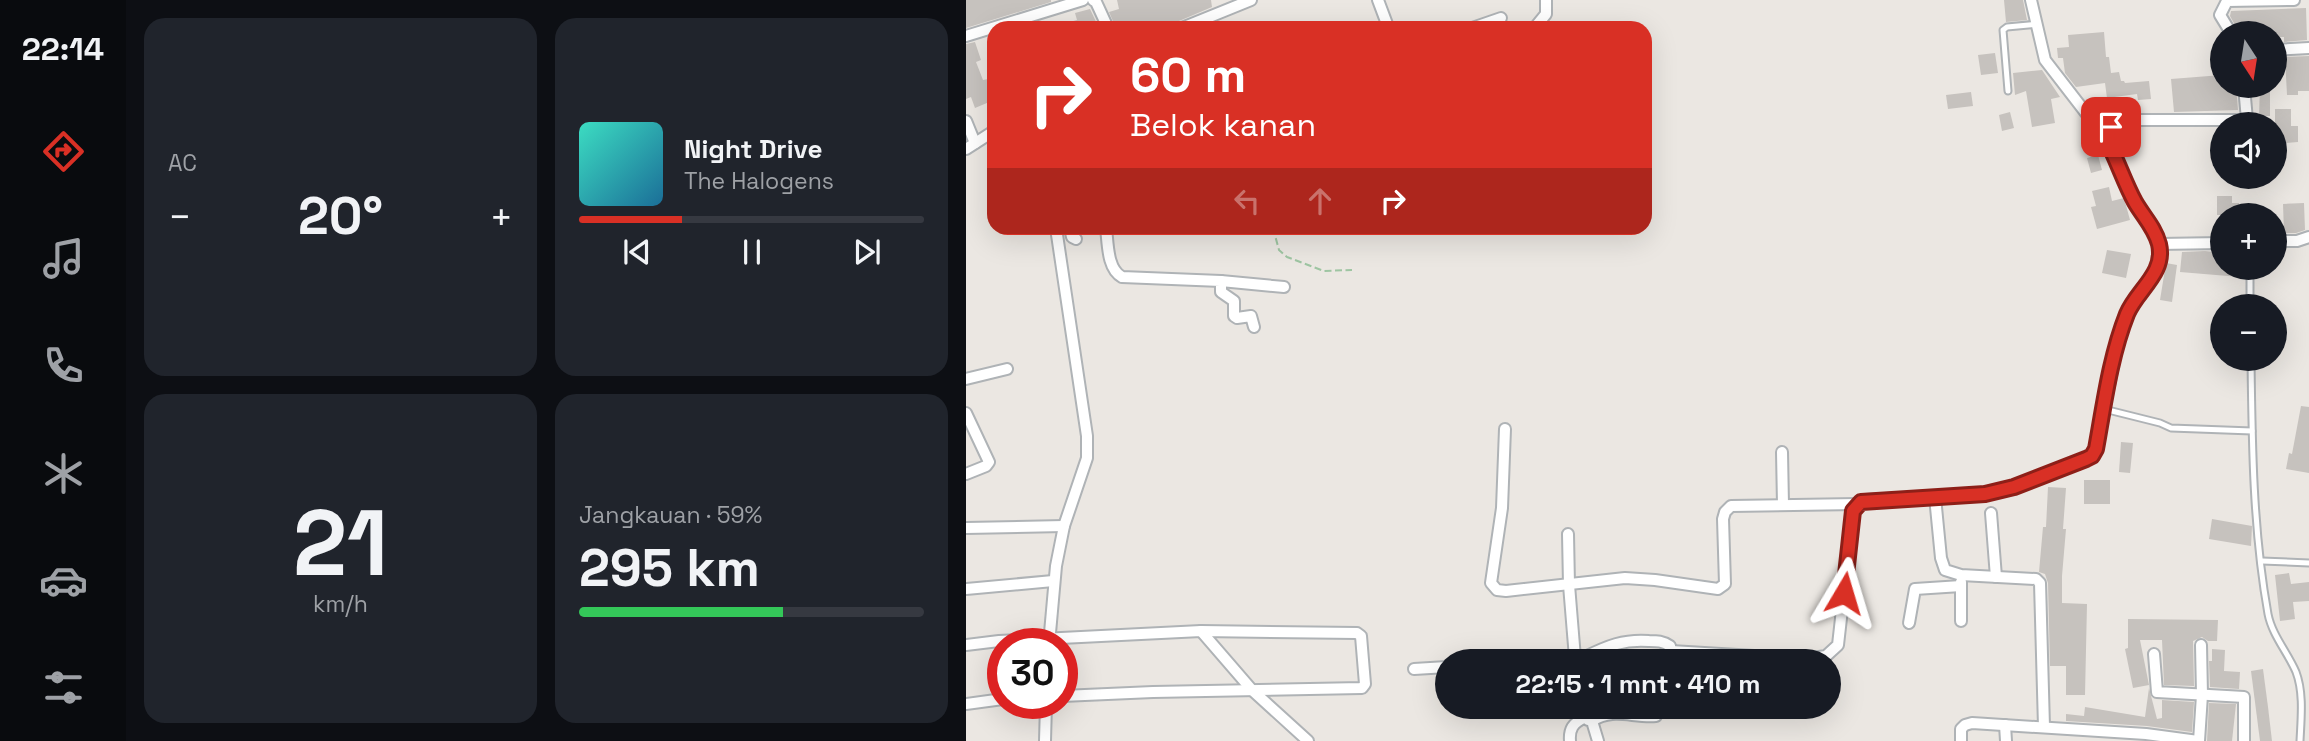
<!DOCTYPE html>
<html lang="id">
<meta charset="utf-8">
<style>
body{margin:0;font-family:"Space Grotesk",sans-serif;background:#20242c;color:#f1f3f6;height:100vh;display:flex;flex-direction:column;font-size:26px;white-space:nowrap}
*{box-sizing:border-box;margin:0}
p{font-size:23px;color:#9ea1a6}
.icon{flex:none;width:38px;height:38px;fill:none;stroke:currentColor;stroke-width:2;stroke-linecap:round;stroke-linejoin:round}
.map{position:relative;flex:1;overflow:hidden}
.details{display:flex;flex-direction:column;gap:18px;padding:18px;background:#0d0f14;width:840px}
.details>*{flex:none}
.banner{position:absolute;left:21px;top:21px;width:665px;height:214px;border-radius:21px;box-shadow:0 7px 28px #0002;background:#d93025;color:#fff;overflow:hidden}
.needle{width:46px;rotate:168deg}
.controls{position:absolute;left:1244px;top:21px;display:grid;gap:14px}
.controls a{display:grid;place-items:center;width:77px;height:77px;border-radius:50%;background:#171b24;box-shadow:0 7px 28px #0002;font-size:35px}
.speed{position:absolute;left:21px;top:628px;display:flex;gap:14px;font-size:35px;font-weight:700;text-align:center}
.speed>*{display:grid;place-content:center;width:91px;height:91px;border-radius:50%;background:#171b24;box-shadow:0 7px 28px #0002;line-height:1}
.speed .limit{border:10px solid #d22;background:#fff;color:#111}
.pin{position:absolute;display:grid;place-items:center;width:60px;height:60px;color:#fff;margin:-30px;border-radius:14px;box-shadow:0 4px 10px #0006}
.me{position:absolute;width:77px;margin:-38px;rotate:7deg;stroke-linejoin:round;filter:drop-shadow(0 0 5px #0008)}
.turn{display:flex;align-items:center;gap:24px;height:147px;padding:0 28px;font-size:32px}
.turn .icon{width:91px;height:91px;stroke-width:2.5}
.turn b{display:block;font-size:49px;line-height:60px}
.lanes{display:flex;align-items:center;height:66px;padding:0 28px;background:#0003;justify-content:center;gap:35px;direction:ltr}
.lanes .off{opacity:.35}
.big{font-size:52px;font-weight:700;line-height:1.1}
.details .widget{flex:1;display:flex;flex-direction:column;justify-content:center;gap:10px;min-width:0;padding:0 24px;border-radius:21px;background:#20242c}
.details .dial{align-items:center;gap:0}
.dial b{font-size:91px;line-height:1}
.song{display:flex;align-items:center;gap:21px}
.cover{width:84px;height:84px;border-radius:10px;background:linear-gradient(135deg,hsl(170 70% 55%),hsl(200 70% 35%))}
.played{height:7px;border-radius:4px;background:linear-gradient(90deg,#d93025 30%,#363941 30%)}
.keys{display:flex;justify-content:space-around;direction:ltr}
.heat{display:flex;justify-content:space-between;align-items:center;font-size:38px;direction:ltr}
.charge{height:10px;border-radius:5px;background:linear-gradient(90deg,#34c759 59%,#363941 0)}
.details .tiles{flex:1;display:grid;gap:18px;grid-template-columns:repeat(2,1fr)}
.trip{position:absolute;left:469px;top:649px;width:406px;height:70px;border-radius:35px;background:#171b24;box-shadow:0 7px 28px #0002;font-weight:700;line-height:70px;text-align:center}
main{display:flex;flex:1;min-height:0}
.menu{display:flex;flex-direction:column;width:126px;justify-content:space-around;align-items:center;background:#090b0e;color:#9ea1a6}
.menu .icon{width:49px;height:49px}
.menu .active{color:#d93025}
.menu b{font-size:32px;color:#f1f3f6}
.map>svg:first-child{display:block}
.building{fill:#c6c2be}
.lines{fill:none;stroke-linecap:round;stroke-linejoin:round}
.lane-casing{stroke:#afb3b6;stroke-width:9}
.street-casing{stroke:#afb3b6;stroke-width:14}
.path{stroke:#9ec5a2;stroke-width:2;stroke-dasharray:7 3.5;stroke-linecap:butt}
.lane{stroke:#fff;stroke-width:5}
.street{stroke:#fff;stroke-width:10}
.route-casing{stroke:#8d1f18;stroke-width:18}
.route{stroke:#d93025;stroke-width:12}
</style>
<main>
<nav class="menu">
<b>22:14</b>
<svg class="icon active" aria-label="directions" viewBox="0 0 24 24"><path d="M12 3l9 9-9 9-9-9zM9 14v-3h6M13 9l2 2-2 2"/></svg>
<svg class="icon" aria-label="music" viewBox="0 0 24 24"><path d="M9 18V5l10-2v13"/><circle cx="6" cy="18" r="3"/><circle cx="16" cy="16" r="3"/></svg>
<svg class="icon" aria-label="phone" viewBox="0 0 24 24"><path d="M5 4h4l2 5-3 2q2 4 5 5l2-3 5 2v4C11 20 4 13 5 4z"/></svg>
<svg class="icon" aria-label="climate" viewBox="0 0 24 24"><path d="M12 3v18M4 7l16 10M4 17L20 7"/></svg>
<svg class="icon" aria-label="car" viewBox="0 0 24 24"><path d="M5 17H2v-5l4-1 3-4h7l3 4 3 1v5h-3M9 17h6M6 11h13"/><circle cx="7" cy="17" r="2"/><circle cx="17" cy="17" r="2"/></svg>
<svg class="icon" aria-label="filters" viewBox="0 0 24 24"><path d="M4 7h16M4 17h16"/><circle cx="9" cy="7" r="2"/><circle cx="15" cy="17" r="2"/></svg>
</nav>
<section class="details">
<div class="tiles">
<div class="widget"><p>AC</p>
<div class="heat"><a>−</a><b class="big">20°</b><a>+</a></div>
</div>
<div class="widget">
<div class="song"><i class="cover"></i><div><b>Night Drive</b><p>The Halogens</p></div></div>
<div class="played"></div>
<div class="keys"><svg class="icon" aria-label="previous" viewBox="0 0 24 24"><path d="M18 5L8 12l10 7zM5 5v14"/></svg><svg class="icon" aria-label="pause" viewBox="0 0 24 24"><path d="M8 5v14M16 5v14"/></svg><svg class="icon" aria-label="next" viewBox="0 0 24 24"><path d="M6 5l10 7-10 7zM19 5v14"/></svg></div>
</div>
<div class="widget dial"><b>21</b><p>km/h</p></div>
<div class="widget"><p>Jangkauan · 59%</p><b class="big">295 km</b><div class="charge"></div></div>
</div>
</section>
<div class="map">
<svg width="1343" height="741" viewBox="0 0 1343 741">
<rect width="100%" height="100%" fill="#ebe7e2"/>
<g class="building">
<path d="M0,0H85V2L0,28Z"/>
<path d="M151,0H245L246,7L213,21L208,28H150L143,12L153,9Z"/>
<path d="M1038,0H1057L1061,20L1040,22Z"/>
<path d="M1340,8L1341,40L1318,42V37H1309V33H1281L1280,24L1269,25L1264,16L1265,11Z"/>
<path d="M124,9L133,28H92V25L111,20L109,13Z"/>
<path d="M1138,32L1140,57H1143L1145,73L1153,72L1155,81H1158L1159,83L1183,81L1185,99L1172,100L1171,94L1141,98L1139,83L1110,87L1099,73L1097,58H1092L1091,48L1103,47L1102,35Z"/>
<path d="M9,42L15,60L10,62L17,80L28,78V100L9,108L5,97L0,99V44Z"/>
<path d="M1029,53L1032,73L1015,75L1012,55Z"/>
<path d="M1343,56V91H1332V95H1321L1319,57Z"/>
<path d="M1076,70L1094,97L1085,99L1089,123L1066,127L1060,91L1049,95L1047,73Z"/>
<path d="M1256,75V86H1270L1272,110L1208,112L1205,79Z"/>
<path d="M1294,86H1304V116H1293Z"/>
<path d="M1005,92L1007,106L982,109L980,95Z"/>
<path d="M1309,109H1325V126H1332V142L1309,144Z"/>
<path d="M1044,112L1048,128L1036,131L1033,115Z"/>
<path d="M1132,155L1136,170L1125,173L1121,158Z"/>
<path d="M1143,187L1146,201L1158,198L1164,220L1131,229L1125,207L1130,206L1126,191Z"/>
<path d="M1251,196H1266V203H1273V215H1251Z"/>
<path d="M1338,203L1339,230L1330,233H1318L1317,204Z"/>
<path d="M1141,250L1165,254L1160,278L1136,273Z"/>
<path d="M1239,251L1256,253V268H1275L1274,277L1214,272L1216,252Z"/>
<path d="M1200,263L1211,265L1206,302L1194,300Z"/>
<path d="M1335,406L1343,407V473L1320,469L1323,453L1326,454Z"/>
<path d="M1155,442L1167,443L1164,473L1153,472Z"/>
<rect x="1118" y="480" width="26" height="24"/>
<path d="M1082,487L1100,488L1097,529H1100L1096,576V603L1121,604L1119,695H1100V666H1084L1082,583L1079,574L1073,572L1077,527H1080Z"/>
<path d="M1246,519L1286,526L1285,546L1243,539Z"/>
<path d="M1323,573L1325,584L1343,582V601L1327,602L1329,619L1314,621L1309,575Z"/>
<path d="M1162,619L1252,620L1251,641H1242L1236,637L1227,641L1228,686L1198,685L1196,640H1174L1183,685L1167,688L1159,649L1162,648Z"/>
<path d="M674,649L697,651L695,662H660L662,650Z"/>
<path d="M1246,649L1259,650L1258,671L1274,672L1273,689L1244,687L1243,661H1246Z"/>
<path d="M1297,669L1302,707L1306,741H1294L1285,671Z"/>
<path d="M1183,688L1191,719L1196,718V700L1228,702L1226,732L1181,726L1100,721V714L1118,716L1119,707L1179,717Z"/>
<path d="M1243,703L1270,704L1266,741H1241Z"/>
</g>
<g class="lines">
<g class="lane-casing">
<g id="lane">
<path d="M1042,91L1037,30L1041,27L1072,24"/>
<path d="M1284,268V306"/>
<path d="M1285,359C1286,444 1287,531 1302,614C1306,635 1322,653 1330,672C1338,693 1335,719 1334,741"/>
<path d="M1138,409L1194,423L1205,428L1286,431"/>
<path d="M1296,561L1343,563"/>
</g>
</g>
<g class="street-casing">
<g id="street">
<path d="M127,0L130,2L142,28"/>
<path d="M412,0L421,24"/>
<path d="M216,28L285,0"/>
<path d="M506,28L535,18"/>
<path d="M572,28L571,25L580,14V0"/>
<path d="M1265,33L1254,15L1261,1L1328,0"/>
<path d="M0,36L117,0"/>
<path d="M1309,50L1343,48"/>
<path d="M0,121L9,143"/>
<path d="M1140,139L1145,127L1160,112L1169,120H1281L1278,86"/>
<path d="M0,149L28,131"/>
<path d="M104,228L106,237L110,239"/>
<path d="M140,228C142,243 141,269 156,277L255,281V292L268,301V316L271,318L285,316L288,327"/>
<path d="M1309,241H1331L1343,237"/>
<path d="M1193,244L1256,243"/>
<path d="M255,281L318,287"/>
<path d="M0,379L41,369"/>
<path d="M0,413L23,462L20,466L0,474"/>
<path d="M539,429L536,508L525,583L531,590L540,591L659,578L689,580L752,589L759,584L757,519L759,512L765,506L891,504"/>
<path d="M816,452L817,505"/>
<path d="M969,497L975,558L979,570L995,575L1070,579L1074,583L1078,727"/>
<path d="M1025,513L1030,577"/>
<path d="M0,528L98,526"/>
<path d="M602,534L603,585L609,658"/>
<path d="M0,589L87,581"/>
<path d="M995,621V582"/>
<path d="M943,623L949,589L995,586"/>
<path d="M235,631L286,690L342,741"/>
<path d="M83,644L90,566L98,526L121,458V436L90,228"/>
<path d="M0,645L33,641L235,631L391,633L395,636L399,684L396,688L187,692L96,696"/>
<path d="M1188,654L1191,692L1278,697V741"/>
<path d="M619,657C641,646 658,639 683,641C691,641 697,641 704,646L705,651"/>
<path d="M555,662L614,658"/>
<path d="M703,662L705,651L839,659L860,656L872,645L887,511L891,504L899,500L1019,494L1048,487L1120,459L1126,456L1130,449L1150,351L1161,315L1191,269L1193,244L1183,222L1170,203L1140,139L1079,60L1065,0"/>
<path d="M448,669L481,667"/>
<path d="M0,704L37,699"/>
<path d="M622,720L626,721L632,741"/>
<path d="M626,721C647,707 666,718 690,716L694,707"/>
<path d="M1039,725L1040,741"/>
<path d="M79,741L80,704"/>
<path d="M604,741C603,729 607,723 618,718V707"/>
<path d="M995,741V729L999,725L1006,723L1180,734L1232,741"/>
<path d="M1233,741L1236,695L1235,645"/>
</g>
</g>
<path class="path" d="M307,228L313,250L321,257L358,271L386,270"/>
<use href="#lane" class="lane"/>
<use href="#street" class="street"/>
</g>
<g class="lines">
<g class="route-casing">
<path id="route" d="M878,593L887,511L895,502L1019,494L1048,487L1120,459L1126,456L1130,449C1138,405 1144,357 1161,314C1171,290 1200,273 1193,244C1189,228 1177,216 1169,202C1158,182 1151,159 1140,139L1145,127"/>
</g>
<use href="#route" class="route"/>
</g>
</svg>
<div class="controls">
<a><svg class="needle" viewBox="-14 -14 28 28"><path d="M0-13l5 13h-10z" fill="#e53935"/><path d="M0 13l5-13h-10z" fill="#9ea1a6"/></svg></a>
<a><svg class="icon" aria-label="sound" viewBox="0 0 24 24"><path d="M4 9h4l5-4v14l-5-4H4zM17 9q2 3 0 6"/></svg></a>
<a>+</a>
<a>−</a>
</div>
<div class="speed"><div class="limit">30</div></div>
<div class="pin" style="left:1145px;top:127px;background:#d93025"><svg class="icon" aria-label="arrive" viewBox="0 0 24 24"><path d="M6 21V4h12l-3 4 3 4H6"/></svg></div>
<svg class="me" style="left:878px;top:593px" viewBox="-20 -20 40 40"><path d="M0-17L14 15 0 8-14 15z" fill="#d93025" stroke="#fff" stroke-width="4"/></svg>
<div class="trip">22:15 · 1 mnt · 410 m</div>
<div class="banner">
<div class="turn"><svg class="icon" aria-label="right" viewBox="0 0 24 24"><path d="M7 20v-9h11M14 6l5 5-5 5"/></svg><div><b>60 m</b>Belok kanan</div></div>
<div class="lanes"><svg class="icon off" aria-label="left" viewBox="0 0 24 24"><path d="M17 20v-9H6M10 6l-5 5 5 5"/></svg><svg class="icon off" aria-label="ahead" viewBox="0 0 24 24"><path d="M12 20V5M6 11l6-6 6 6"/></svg><svg class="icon" aria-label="right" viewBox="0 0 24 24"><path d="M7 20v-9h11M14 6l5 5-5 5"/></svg></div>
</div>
</div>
</main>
